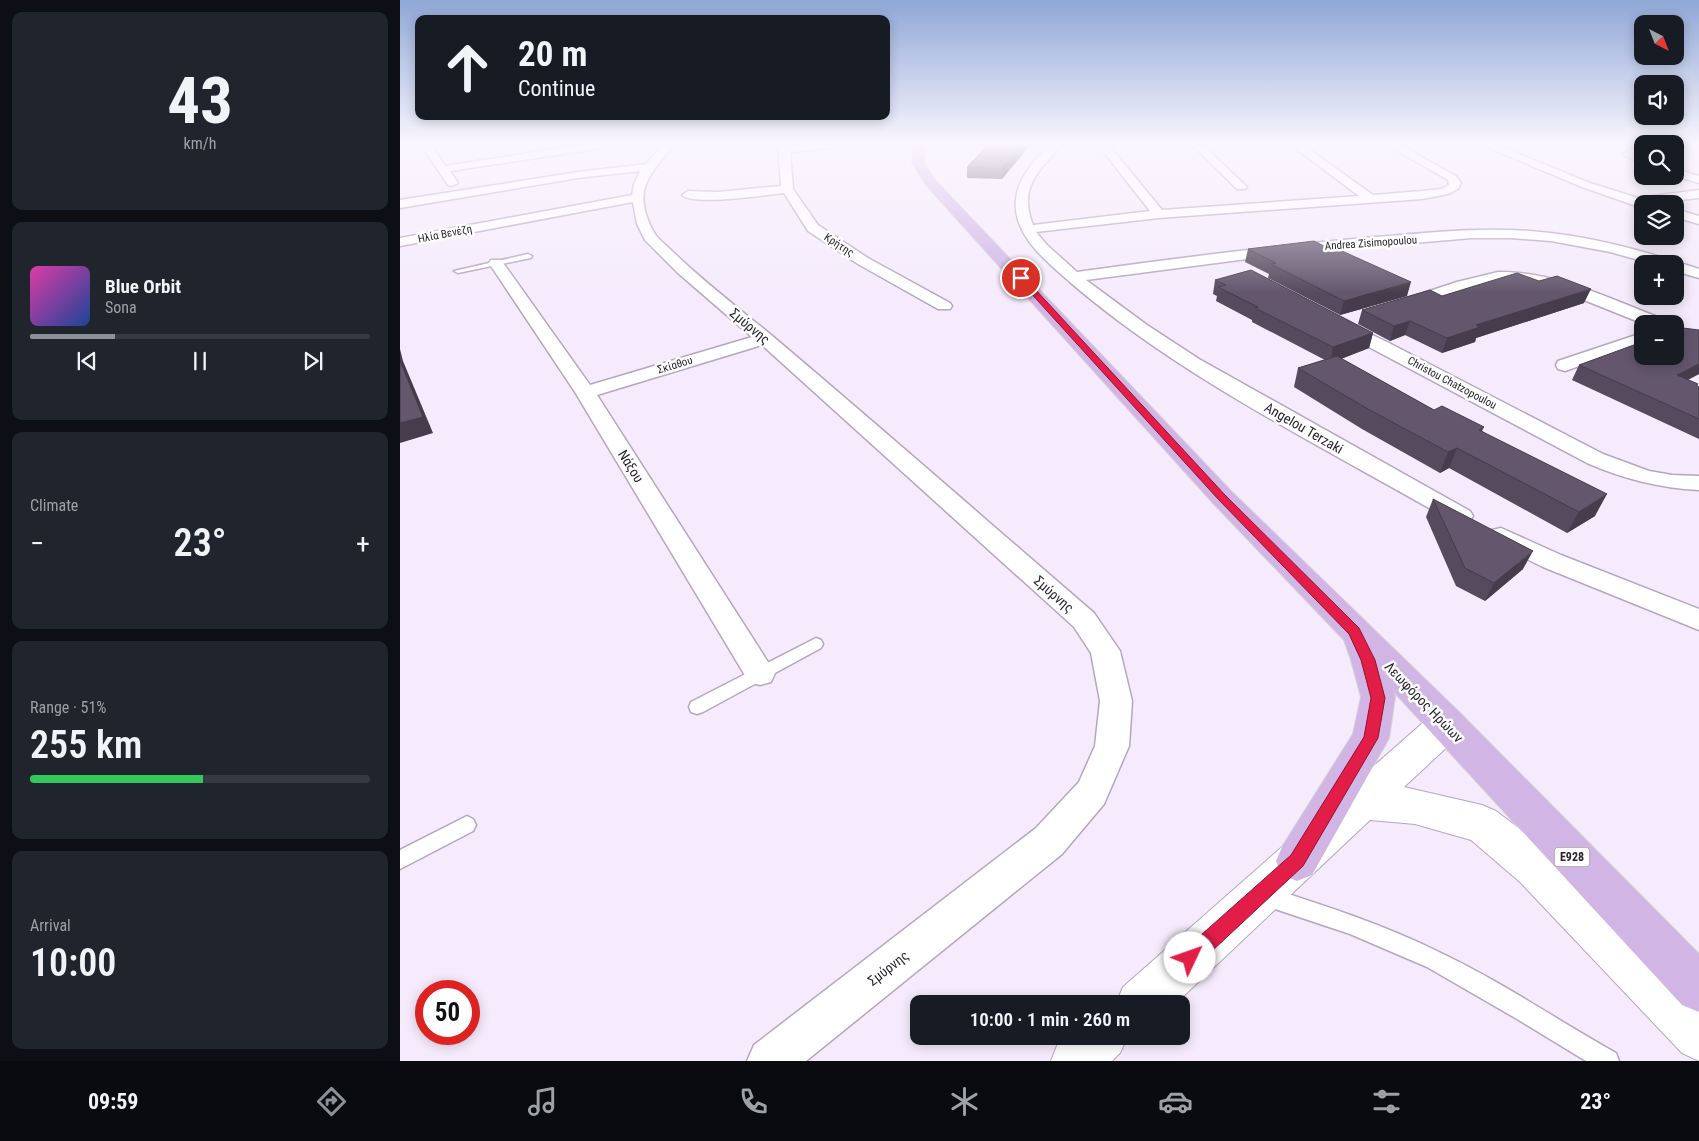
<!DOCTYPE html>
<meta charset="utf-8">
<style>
body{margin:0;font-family:"Roboto Condensed",sans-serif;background:#20242c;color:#f1f3f6;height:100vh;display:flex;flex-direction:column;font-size:19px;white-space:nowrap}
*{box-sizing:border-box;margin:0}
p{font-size:16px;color:#9ea1a6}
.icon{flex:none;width:28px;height:28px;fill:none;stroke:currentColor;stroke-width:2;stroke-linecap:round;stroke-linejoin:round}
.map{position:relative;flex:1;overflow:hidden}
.details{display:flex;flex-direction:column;gap:12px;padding:12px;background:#0d0f14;width:400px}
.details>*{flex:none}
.hud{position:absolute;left:15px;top:15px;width:475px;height:105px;border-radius:10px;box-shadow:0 2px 12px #0003;background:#171b24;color:#f1f3f6;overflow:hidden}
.needle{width:32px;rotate:138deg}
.fabs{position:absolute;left:1234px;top:15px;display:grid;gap:10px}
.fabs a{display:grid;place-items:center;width:50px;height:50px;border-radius:10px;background:#171b24;box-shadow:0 2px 12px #0003;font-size:25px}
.speed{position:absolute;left:15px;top:980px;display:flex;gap:10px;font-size:25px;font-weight:700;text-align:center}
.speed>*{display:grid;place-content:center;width:65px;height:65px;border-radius:50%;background:#171b24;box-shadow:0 2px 12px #0003;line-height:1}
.speed .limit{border:8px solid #d22;background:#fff;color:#111}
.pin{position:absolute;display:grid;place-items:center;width:42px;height:42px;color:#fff;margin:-21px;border:2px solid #fff;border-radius:50%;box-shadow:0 1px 5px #0007}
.me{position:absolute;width:55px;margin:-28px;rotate:48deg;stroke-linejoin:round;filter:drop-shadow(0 0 4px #0008)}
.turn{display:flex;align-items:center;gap:18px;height:105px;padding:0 20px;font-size:22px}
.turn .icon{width:65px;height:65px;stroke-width:2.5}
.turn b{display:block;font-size:35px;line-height:42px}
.big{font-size:38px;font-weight:600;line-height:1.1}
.details .tile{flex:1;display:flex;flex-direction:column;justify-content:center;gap:8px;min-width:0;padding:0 18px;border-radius:10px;background:#20242c}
.details .dial{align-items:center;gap:0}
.dial b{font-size:65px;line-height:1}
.song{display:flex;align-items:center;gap:15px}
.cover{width:60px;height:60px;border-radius:8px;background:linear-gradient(135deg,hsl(320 70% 55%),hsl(220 70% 35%))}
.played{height:5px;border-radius:2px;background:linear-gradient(90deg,#8c9099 25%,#363941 25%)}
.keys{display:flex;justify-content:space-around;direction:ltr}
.heat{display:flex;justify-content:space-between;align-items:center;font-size:28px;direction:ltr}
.charge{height:8px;border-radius:4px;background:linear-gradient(90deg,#34c759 51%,#363941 0)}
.trip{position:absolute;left:510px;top:995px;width:280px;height:50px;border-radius:10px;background:#171b24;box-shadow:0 2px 12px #0003;font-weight:600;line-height:50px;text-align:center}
.tabs{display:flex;height:80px;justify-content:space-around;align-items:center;background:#090b0e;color:#9ea1a6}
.tabs .icon{width:35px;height:35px}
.tabs .selected{color:#8c9099}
.tabs b{font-size:22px;color:#f1f3f6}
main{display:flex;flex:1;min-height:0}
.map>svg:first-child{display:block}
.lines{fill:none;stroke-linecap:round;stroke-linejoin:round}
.service-casing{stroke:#b5a6c0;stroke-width:3}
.minor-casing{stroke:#b5a6c0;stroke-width:3}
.secondary-casing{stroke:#b5a6c0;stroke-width:2}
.primary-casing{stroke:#d4d3d5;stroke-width:2}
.service{fill:#fff;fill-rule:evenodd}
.minor{fill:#fff;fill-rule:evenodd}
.secondary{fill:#fff;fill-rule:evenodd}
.primary{fill:#d1b5e5;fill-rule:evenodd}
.wall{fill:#554a5e}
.shaded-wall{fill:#453c4c}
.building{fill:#63566d;stroke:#453c4c}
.route{fill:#e11d48;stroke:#92132f}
.labels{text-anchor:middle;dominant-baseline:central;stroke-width:5;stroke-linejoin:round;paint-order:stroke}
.far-street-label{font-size:11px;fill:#2a242e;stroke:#fff}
.shield{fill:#fff;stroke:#6a666d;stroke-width:1}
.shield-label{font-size:12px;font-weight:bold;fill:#2a242e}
.street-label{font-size:14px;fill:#2a242e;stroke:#fff}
</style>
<main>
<section class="details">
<div class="tile dial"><b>43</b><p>km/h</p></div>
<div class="tile">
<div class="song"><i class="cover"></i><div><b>Blue Orbit</b><p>Sona</p></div></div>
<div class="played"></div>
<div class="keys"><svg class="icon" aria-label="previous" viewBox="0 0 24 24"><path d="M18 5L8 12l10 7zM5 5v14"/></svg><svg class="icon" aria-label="pause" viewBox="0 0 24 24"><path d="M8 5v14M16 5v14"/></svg><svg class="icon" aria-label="next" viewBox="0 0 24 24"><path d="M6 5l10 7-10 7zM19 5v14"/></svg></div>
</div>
<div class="tile"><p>Climate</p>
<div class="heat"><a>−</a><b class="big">23°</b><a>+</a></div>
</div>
<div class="tile"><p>Range · 51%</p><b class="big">255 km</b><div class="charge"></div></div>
<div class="tile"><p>Arrival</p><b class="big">10:00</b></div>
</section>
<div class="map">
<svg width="1299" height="1061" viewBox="0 0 1299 1061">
<rect width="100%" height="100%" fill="#f5ebfc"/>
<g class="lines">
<g class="service-casing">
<g id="service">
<path d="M128,254L132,256L131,258L58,273L54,271Z"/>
<path d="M416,638L421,640L423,644L421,648L303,712L297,714L291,712L289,707L291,702Z"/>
<path d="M67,816L73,819L76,825L73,831L0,869V850Z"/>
<path d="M867,887C926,906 985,925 1041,953C1102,982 1157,1020 1216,1053L1219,1061H1186L1117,1019L1027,967L950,934L860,904L857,897L860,890Z"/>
</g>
</g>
<g class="minor-casing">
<g id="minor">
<path d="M21,145H31L45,166L181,145H208L203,148L50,171L58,183L52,186L48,185Z"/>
<path d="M263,145H274C250,175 232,188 252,229C256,238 265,244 272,251C303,281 337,307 370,334C479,426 586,520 694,613L720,651L732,701L729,746L704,804L662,854L406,1061H347L354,1045L636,828L679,782L695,746L700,701L691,653L674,627L362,345L197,395L375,673L371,682L360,685L349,682L175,392L89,263L91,260H101L190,385L352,337L278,273L245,240L237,224L233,202L0,246V238L232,195L234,184L240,171L178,178L0,208V200L178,172L246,164Z"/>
<path d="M378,145H436L431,148L390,152L393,189L418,225L468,258L550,303L552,306L550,309H538L458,264L408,231L384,193C366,195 292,206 282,195L288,191L318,192L381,186Z"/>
<path d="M650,145H661C639,172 618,186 633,225L750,211L703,151V145H713L712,149L762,210L959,196L891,145H903L973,195L1022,191L1041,189L1049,185L1048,180L987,145H1000L1056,176L1061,183L1058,189L1048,194L1022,199L759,218L636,232L647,245L677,272C776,258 875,246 975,237C1026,233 1078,227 1130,231C1188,235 1244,251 1299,269V278L1275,271V264H1253L1210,252L1151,241L1111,238H1072L885,254L686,280L747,325L799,359L1070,511L1073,516L1070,521C1054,526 1042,516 1029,508C909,440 776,373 671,283C652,266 626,246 618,220C609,189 628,166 650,145Z"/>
<path d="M792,145H803L845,185L847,187L845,189H837Z"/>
<path d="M1082,145H1097L1190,183L1238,198L1299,190V198L1242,204V208L1182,187Z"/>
<path d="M1275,145H1285L1275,149Z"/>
<path d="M1242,146V152L1236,154L1242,157V164L1222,154Z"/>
<path d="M1275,169L1299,176V183L1275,176Z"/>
<path d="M1275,209L1299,216V224L1275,217Z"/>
<path d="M1098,272C1157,271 1212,300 1266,320L1268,324H1244L1174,296L1135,284L1116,281L1098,282L1079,285L1005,309L999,307L997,304L999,301L1057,282Z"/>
<path d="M941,320L987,342L1203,454L1249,471L1272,475L1299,476V490C1259,488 1224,479 1187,463L935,329L933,325L935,321Z"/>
<path d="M1242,333V344L1165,371L1158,369L1156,365L1158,361Z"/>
<path d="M1101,528L1161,555L1299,609V630L1143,567L1092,542L1088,536L1092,530Z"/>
</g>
</g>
<g class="secondary-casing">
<g id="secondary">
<path d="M1047,709L1060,713L1065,724L1060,735L1004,787L1082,805L1096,811L1150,852L1299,1001V1061L1282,1053L1120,882L1071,840L1015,824L970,820L775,1004H716L723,987L1034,713Z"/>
<path d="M666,1036H728L720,1053L712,1061H651L658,1043Z"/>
</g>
</g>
<g class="primary-casing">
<path id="primary" d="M514,145H524V163L535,180L831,491L1060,713L1299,954V1012L1282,1005L994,692L995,697L989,738L912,875L897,881L882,875L876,861L882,847L953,734L961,697L951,660L944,640L813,503L526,185L512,163Z"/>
</g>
<use href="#service" class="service"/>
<use href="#minor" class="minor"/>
<use href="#secondary" class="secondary"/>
<use href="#primary" class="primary"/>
</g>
<g class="wall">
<path d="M588,145H630L602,179L567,178V167Z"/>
<path d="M928,248L1007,296L940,315L868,278L869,274L845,262L848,249Z"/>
<path d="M815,280L973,333L969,348L941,359L1034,410L1084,427L1082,431L1195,516L1167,533L1049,468L1040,473L962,429L894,387L898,368L925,360L852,322V320L816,301L817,296L813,294Z"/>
<path d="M1042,296L1184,303L1076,338L1075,342L1042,353L1005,335L990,341L958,324L962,310Z"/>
<path d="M1299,330V374L1288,380L1299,387V439L1172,380L1179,365Z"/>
<path d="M1033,499L1123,569L1085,601L1056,586L1026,517Z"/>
</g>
<g class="shaded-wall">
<path d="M621,145H630L602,179L601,169Z"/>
<path d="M1011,282L1007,296L940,315L944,301Z"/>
<path d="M1191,289L1184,303L1076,338L1075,342L1042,353L1047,338L1076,325Z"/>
<path d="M1010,321L1005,335L990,341L994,326Z"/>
<path d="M973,333L969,348L930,363L933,347Z"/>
<path d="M0,349L3,361L33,433L0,443Z"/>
<path d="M1299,364V374L1268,389L1277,375Z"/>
<path d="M1057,448L1049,468L1040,473L1048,452Z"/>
<path d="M1207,494L1195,516L1167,533L1179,512Z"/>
<path d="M1133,551L1123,569L1085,601L1094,583Z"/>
</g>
<g class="building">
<path d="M588,145H621L601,169L567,167Z"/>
<path d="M914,241L928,248L933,247L1011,282L944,301L871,264L876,263L848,249Z"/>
<path d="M851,270L973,333L933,347L855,308L858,307L818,287L826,285L815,280Z"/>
<path d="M1117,273L1139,281L1157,276L1191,289L1076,325L1080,327L1047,338L1010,321L994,326L962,310L1030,290L1042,296Z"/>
<path d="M1283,328L1299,330V364L1277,375L1298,384L1296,385L1299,387V419L1179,365L1242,342V356H1275V330Z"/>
<path d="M937,356L1034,410L1042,406L1084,427L1079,430L1207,494L1179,512L1057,448L1048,452L968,409L898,368Z"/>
<path d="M0,361L23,417L0,423Z"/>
<path d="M1033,499L1133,551L1094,583L1065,568Z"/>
</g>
<linearGradient id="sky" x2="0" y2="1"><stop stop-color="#8fa7d6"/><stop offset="0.49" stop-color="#faf6fe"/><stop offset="1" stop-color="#faf6fe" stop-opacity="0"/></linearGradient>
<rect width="1299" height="294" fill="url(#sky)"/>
<path class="route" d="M618,276H623L825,495L959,628L975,660L985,698L978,738L903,866L797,965L790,967L783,965L781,958L783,951L891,855L964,737L971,698L961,660L949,634L818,499L618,279Z"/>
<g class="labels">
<g class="far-street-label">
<text transform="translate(45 234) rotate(-11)">Ηλία Βενέζη</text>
<text transform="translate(971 243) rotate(-4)">Andrea Zisimopoulou</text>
<text transform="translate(439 245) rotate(33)">Κρήτης</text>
<text transform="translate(275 365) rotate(-17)">Σκίαθου</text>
<text transform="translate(1052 383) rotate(28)">Christou Chatzopoulou</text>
</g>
<rect class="shield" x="1154.5" y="847.5" width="35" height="19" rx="4"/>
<g class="shield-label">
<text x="1172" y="857">E928</text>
</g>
<g class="street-label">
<text transform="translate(350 326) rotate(40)">Σμύρνης</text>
<text transform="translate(904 428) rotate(30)">Angelou Terzaki</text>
<text transform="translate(231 466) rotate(58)">Νάξου</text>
<text transform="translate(654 594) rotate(41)">Σμύρνης</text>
<text transform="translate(1024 702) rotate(46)">Λεωφόρος Ηρώων</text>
<text transform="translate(488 968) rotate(-38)">Σμύρνης</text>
</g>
</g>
</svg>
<div class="fabs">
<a><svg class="needle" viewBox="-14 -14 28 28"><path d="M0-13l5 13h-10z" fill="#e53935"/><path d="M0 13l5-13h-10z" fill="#9ea1a6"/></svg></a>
<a><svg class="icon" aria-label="sound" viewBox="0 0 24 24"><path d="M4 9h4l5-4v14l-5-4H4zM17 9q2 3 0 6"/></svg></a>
<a><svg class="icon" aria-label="search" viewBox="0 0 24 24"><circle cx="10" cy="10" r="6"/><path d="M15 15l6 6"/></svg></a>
<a><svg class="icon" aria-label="layers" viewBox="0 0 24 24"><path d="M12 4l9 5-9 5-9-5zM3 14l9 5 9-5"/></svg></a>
<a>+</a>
<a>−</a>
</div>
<div class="speed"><div class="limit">50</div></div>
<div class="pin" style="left:621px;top:278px;background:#d93025"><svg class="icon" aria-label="arrive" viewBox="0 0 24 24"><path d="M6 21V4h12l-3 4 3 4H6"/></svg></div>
<svg class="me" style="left:790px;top:958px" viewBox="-20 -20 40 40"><circle r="19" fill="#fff"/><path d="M0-13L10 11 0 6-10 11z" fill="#e11d48"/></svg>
<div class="trip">10:00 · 1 min · 260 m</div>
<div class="hud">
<div class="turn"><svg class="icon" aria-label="ahead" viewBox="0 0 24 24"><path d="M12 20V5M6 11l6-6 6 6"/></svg><div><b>20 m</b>Continue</div></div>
</div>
</div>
</main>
<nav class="tabs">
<b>09:59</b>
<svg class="icon selected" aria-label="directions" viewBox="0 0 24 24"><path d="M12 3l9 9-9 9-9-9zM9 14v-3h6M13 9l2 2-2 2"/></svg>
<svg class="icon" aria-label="music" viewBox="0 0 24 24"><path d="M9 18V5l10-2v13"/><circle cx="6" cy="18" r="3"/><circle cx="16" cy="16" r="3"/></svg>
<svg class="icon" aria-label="phone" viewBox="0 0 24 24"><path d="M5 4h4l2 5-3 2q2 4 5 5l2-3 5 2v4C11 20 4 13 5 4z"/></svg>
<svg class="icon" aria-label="climate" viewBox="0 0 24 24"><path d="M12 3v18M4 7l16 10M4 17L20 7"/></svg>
<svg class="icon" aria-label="car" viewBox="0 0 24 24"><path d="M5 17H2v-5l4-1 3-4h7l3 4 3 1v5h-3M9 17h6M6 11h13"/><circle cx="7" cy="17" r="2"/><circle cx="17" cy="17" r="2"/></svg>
<svg class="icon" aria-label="filters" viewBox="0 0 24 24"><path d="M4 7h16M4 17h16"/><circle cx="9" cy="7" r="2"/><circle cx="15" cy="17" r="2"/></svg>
<b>23°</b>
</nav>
